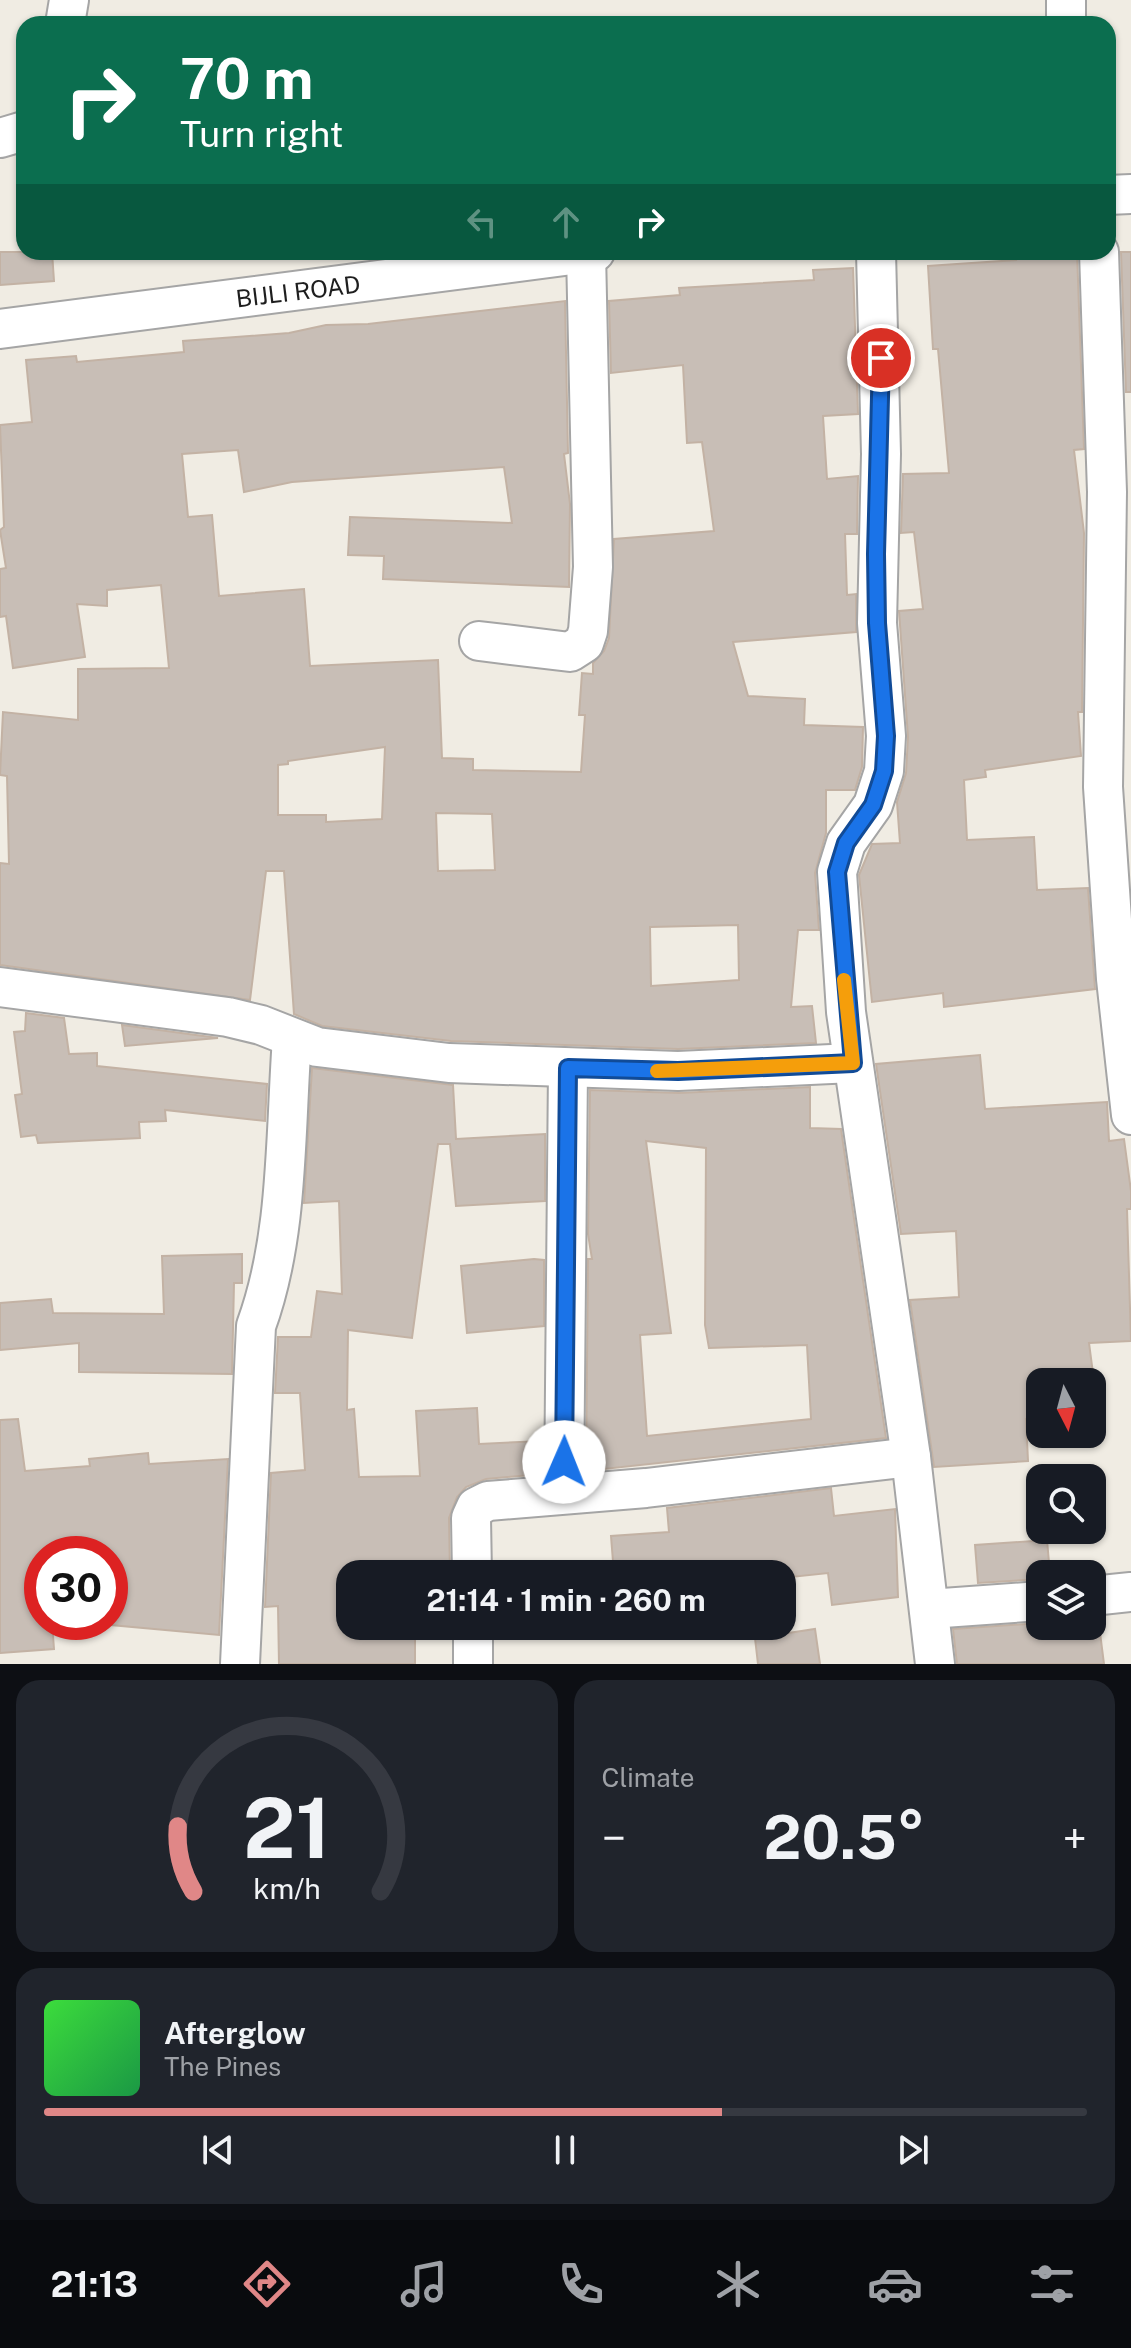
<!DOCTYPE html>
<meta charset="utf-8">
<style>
body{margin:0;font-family:"Public Sans",sans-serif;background:#20242c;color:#f1f3f6;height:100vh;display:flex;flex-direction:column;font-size:30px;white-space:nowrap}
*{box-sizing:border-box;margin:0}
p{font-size:26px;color:#9ea1a6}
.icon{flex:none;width:44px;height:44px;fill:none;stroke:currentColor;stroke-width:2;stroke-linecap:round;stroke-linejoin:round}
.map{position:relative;height:1664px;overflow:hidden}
.sheet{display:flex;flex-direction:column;gap:16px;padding:16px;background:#0d0f14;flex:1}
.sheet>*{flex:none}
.banner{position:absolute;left:16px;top:16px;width:1100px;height:244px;border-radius:24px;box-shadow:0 2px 6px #0004;background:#0b6e4f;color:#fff;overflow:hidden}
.needle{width:52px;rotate:174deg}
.controls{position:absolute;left:1026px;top:1368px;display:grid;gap:16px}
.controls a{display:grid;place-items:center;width:80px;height:80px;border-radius:16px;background:#171b24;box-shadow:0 2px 6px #0004;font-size:40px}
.speed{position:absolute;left:24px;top:1536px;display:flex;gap:16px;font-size:40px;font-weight:700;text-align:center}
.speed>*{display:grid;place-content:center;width:104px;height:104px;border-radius:50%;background:#171b24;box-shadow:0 2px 6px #0004;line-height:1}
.speed .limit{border:12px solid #d22;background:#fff;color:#111}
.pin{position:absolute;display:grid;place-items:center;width:68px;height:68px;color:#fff;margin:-34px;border:4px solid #fff;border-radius:50%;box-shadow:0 2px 8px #0007}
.me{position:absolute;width:88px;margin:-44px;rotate:1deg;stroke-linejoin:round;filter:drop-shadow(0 0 6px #0008)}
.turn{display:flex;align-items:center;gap:28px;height:168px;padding:0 32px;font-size:36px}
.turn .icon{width:104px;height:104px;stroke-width:2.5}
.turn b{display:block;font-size:56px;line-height:68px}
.lanes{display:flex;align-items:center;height:76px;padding:0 32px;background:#0003;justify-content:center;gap:40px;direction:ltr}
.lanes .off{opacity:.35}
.big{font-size:60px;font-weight:700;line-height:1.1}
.sheet .widget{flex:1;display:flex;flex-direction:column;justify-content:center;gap:12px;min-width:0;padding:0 28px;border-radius:24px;background:#20242c}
.sheet .dial{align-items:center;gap:0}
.dial svg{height:208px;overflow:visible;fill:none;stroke:#363941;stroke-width:7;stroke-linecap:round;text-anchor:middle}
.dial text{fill:#f1f3f6;stroke:none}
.song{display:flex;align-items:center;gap:24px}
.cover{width:96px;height:96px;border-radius:12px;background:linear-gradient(135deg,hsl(120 70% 55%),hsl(140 70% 35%))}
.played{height:8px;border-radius:4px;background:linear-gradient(90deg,#e08787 65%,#363941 65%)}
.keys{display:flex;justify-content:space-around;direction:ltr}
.heat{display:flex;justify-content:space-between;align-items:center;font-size:44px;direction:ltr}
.sheet .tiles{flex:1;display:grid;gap:16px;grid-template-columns:1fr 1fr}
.widget:last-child{grid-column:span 2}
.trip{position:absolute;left:336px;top:1560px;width:460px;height:80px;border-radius:24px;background:#171b24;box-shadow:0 2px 6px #0004;font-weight:700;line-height:80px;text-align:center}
.tabs{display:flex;height:128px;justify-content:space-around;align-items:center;background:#090b0e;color:#9ea1a6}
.tabs .icon{width:56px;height:56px}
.tabs .on{color:#e08787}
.tabs b{font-size:36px;color:#f1f3f6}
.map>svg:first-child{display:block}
.building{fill:#c8beb6;stroke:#c3b2a4;stroke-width:2;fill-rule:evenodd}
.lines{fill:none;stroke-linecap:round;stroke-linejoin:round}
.minor-casing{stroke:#a5a5a5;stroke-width:42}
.minor{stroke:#fff;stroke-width:38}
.route-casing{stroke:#114b97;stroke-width:20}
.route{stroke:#1a73e8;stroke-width:14}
.slow{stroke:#f59e0b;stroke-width:14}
.labels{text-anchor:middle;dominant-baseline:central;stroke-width:8;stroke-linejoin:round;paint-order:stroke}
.street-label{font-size:24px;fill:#1e1e1e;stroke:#fff}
</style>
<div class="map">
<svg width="1131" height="1664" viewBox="0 0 1131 1664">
<rect width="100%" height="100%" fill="#f0ece3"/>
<g class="building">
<path d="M0,252H52L54,281L0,285Z"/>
<path d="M1015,252H1077L1084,449L1074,450L1084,533L1082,712H1078L1081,756L985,770L986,777L964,780L967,840L1034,837L1037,890L1088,888L1095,989L944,1007L943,993L872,1002L859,875L872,844L900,843L897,802L906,773L908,737L899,611L923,609L914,532L901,533L903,474L949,473L938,349H933L928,266L1016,260Z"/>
<path d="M1121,252H1131V392H1126Z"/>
<path d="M853,268L858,414L823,416L827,479L858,476L857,534H845L847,595L856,594V632L733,642L748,696L805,699L804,725L863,727L862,767L855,790H826V833L815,873L819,930H798L791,1007L812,1006L816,1043L678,1049L451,1041L322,1026L294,1014L284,871H266L250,1000L0,965V863L9,864L7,776L0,775L3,712L78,720V669L169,668L161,585L107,590V606L77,604L85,657L13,668L6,616L0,617V569L6,568L0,530L4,527L0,425L32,422L26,360L76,356L77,362L184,352L183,341L289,333L326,325L368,324L565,301L568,453L564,454L570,504L569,587L383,579L384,556L348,555L350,517L512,523L504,467L292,482L244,492L238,450L182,454L188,517L212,515L219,596L304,589L310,666L438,660L442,758L473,759V770L581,772L585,715H579L582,673L593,674V663L604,651L609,638L614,539L714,531L702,442L687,443L683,365L611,373L609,301L680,295L679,288L814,280L813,270ZM385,747L382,819L326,822V815H278V765L288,764V761ZM436,813L492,814L495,870L438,871ZM738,925L739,980L651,986L650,927Z"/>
<path d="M26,1013L64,1018L69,1054L97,1053V1066L267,1084L265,1121L165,1110L166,1121L139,1122L140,1138L38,1143L36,1135L21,1137L15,1095L22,1094L14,1032L25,1031Z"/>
<path d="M122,1025L218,1038L125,1046Z"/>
<path d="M980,1055L985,1109L1107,1102L1109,1141L1124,1139L1131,1191V1209H1127L1131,1341L1089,1343L1098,1412L1092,1413V1382H1040V1418L1026,1419L1028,1461L934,1467L910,1300L959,1297L956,1231L901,1234L876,1064Z"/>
<path d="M312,1068L453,1085L456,1139L545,1134V1201L456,1206L450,1144H438L412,1338L348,1330L347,1410L354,1409L359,1477L420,1476L416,1411L477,1408L479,1444L542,1441V1474L486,1479L466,1487L457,1497L449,1518L450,1574H350V1626L415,1627V1664H279L278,1606L265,1607L271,1473L305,1470L300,1393H275L278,1337H311L317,1291L342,1294L339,1201L304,1203Z"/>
<path d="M810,1087V1128L841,1129L886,1438L586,1471L588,1259H592L588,1234L590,1090L679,1093ZM646,1141L706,1148L705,1325L709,1348L807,1345L811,1419L647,1436L640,1335L671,1333Z"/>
<path d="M242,1254V1283H234L232,1374L79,1372V1343L0,1350V1303L51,1299L53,1313L164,1314L162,1256Z"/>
<path d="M534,1259L544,1260V1326L467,1333L461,1266Z"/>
<path d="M18,1419L25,1471L90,1466L89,1459L148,1453L149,1464L228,1459L219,1635L111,1625L114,1594H110V1554H42V1623L52,1622L54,1649L0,1653V1420Z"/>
<path d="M831,1488L834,1516L895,1509L898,1597L832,1605L828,1573L782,1578V1574H614L611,1536L669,1532L667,1508Z"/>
<path d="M1047,1540L1050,1574H1040V1579L978,1583L975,1545Z"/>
<path d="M1098,1617L1104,1664H957L953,1629L1040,1623V1626H1092V1618Z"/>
<path d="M815,1629L820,1664H758L755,1638Z"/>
</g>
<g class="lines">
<g class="minor-casing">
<g id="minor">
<path d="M1066,0V24"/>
<path d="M65,24L69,0"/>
<path d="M0,138L24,131"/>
<path d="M1108,195L1131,194"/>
<path d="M876,252L881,454L877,623L886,736L884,771L873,805L846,843L837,872L846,1012L911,1457L935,1664"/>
<path d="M1099,252L1107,492L1103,787L1116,979L1131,1115"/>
<path d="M0,329L595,252"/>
<path d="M479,641L570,652L584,643L588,631L593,567L586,253"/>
<path d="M0,987L228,1017L261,1025L317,1047L449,1063L678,1071L853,1063"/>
<path d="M564,1493L568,1068"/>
<path d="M472,1574L471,1518L476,1507L488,1501L646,1488L911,1457"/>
<path d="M1092,1596L1131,1592"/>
<path d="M929,1609L1040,1601"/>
<path d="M240,1664L256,1326C289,1236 285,1133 292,1038"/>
<path d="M473,1664V1626"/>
</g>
</g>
<use href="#minor" class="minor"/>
</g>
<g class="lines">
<g class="route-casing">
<path id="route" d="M564,1462L568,1068L678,1071L853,1063L837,872L846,843L873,805L884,771L886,736L877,623L876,554L881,358"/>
</g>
<use href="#route" class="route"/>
<path class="slow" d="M657,1071L853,1063L844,980"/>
</g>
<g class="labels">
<g class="street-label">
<text transform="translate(298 291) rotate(-7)">BIJLI ROAD</text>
</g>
</g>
</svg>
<div class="controls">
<a><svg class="needle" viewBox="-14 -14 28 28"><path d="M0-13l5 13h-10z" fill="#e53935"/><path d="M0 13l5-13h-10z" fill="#9ea1a6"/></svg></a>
<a><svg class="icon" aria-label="search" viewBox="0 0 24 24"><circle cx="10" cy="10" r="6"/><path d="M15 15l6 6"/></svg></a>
<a><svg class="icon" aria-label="layers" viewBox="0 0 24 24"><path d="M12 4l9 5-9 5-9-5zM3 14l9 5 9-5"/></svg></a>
</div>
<div class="speed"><div class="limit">30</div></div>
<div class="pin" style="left:881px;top:358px;background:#d93025"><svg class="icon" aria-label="arrive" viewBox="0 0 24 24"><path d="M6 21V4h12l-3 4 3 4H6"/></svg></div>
<svg class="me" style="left:564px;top:1462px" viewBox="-20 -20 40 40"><circle r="19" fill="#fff"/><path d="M0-13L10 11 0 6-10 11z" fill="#1a73e8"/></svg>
<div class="trip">21:14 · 1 min · 260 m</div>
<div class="banner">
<div class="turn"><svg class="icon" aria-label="right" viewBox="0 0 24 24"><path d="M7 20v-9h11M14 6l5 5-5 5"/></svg><div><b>70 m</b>Turn right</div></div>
<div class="lanes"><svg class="icon off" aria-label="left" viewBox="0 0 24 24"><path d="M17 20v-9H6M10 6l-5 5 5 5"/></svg><svg class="icon off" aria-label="ahead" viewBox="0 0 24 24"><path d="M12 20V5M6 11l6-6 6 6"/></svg><svg class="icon" aria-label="right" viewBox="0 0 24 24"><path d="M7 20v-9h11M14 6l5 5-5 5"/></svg></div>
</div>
</div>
<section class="sheet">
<div class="tiles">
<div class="widget dial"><svg viewBox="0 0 100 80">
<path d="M14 69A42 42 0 1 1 86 69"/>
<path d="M14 69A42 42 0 0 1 8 44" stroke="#e08787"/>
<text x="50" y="56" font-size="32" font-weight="700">21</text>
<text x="50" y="72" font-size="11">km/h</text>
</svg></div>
<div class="widget"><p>Climate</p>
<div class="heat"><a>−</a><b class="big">20.5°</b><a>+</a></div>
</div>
<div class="widget">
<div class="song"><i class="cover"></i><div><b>Afterglow</b><p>The Pines</p></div></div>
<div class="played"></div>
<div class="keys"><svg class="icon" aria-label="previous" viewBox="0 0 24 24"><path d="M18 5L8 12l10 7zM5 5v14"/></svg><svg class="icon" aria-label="pause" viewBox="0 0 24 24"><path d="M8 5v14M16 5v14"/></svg><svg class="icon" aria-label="next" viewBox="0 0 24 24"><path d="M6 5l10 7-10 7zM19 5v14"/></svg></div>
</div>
</div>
</section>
<nav class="tabs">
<b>21:13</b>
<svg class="icon on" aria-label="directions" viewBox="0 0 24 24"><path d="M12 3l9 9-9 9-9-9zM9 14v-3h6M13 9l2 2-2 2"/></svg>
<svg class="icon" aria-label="music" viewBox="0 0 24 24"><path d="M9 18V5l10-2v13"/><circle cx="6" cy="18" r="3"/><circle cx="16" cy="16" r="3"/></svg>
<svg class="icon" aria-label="phone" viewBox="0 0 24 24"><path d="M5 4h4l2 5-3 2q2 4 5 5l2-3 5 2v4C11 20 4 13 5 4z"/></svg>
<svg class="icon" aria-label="climate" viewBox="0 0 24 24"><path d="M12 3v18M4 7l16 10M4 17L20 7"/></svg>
<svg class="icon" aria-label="car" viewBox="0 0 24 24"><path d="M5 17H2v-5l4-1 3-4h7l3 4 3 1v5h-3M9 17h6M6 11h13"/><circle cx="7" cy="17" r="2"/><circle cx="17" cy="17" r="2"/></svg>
<svg class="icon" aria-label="filters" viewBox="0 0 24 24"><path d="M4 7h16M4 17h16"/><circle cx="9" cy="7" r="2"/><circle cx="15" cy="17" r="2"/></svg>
</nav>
